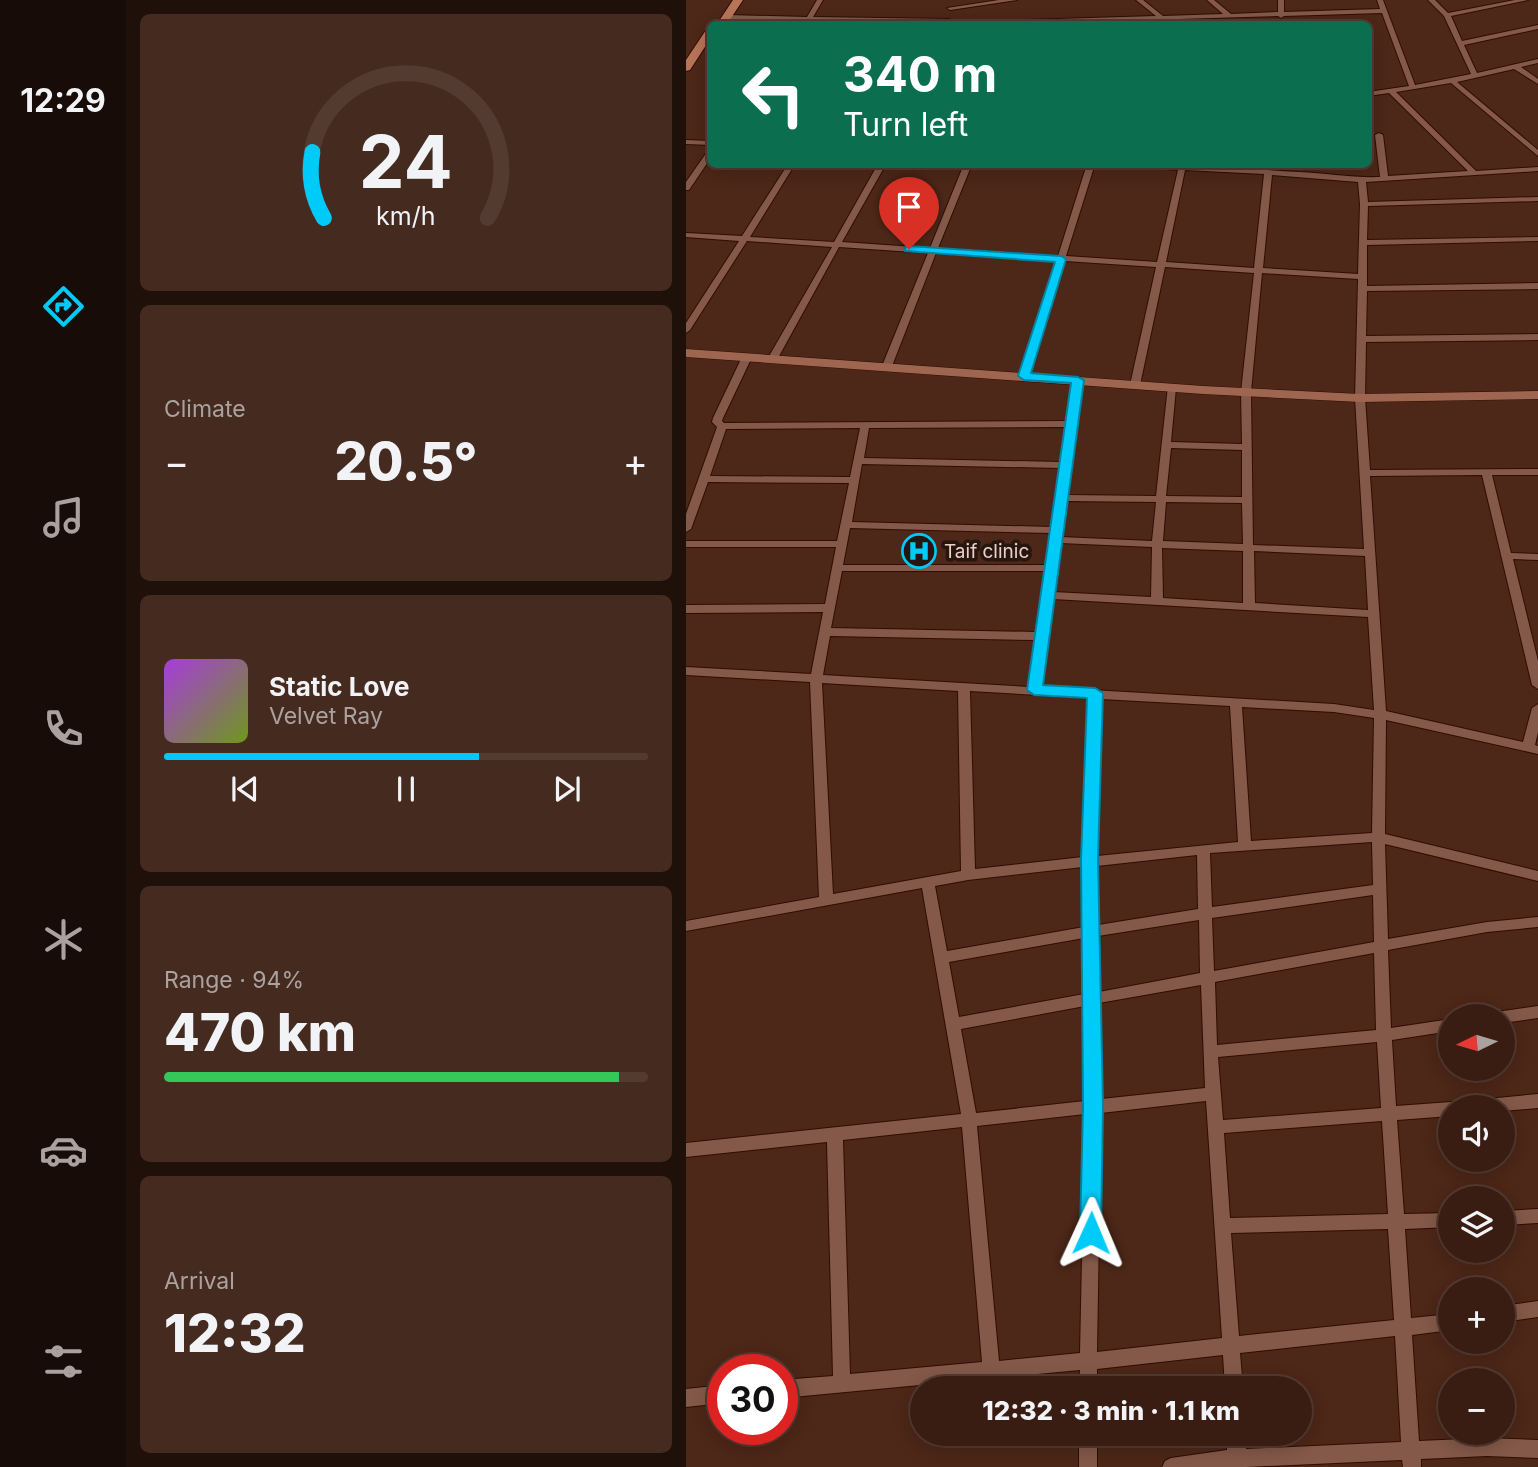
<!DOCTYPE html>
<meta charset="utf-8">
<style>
body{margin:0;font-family:Inter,sans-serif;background:#452a20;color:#f1f3f6;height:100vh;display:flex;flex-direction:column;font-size:26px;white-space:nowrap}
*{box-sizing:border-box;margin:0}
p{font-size:23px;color:#aba29f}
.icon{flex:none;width:38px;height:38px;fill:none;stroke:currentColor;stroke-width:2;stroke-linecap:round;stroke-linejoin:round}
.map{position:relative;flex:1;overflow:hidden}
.details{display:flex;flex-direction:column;gap:14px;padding:14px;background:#20100a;width:560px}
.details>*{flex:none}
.banner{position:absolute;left:21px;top:21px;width:665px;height:147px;border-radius:10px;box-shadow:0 4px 18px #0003,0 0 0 2px #543b32;background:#0b6e4f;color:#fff;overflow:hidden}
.needle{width:46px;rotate:265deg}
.tools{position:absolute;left:752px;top:1004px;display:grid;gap:14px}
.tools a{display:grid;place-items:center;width:77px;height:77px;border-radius:50%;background:#3a1d12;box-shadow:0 4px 18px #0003,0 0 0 2px #543b32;font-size:35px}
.speed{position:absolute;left:21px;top:1354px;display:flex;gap:14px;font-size:35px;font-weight:700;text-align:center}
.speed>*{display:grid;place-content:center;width:91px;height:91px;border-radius:50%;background:#3a1d12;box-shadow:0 4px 18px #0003,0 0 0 2px #543b32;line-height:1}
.speed .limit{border:10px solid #d22;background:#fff;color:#111}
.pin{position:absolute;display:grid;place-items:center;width:60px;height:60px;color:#fff;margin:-72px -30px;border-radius:50% 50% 50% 0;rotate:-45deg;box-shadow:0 0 7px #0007}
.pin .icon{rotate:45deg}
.me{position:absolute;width:77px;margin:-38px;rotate:1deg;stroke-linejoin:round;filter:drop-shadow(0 0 5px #0008)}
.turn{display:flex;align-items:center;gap:24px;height:147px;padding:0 21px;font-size:32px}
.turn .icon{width:91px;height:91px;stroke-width:2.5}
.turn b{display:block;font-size:49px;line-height:60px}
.big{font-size:52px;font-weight:800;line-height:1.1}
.details .card{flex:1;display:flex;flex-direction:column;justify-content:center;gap:10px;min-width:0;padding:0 24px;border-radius:10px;background:#452a20}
.details .dial{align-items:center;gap:0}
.dial svg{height:182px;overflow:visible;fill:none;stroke:#543b32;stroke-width:7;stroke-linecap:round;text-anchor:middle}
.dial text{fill:#f1f3f6;stroke:none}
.song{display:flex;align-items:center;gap:21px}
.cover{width:84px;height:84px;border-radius:10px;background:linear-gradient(135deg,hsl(280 70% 55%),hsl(80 70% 35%))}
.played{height:7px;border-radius:4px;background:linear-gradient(90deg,#00cbf8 65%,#543b32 65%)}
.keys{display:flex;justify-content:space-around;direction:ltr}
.heat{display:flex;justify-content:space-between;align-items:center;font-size:38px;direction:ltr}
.charge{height:10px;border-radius:5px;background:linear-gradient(90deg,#34c759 94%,#543b32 0)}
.trip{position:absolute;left:224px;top:1376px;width:402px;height:70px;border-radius:35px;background:#3a1d12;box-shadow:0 4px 18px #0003,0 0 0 2px #543b32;font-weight:800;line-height:70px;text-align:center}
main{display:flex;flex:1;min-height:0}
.menu{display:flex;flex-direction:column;width:126px;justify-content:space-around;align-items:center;background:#170c07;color:#aba29f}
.menu .icon{width:49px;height:49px}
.menu .on{color:#00cbf8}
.menu b{font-size:32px;color:#f1f3f6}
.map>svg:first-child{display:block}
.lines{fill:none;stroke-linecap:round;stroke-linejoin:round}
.street-casing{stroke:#310d01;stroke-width:2}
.secondary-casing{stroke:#310d01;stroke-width:1}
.primary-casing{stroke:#310d01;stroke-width:2}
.street{fill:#845949;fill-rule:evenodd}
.secondary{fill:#9e6651;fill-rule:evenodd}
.primary{fill:#b87459;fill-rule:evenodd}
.route{fill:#00cbf8;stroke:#0084a1;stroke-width:2}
.labels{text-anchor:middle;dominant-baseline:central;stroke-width:7;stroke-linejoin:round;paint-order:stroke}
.poi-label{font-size:19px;fill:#ead0c7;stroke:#27150f;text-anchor:start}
</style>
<main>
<nav class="menu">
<b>12:29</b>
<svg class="icon on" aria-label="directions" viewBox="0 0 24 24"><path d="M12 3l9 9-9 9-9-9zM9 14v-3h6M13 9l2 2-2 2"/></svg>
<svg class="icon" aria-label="music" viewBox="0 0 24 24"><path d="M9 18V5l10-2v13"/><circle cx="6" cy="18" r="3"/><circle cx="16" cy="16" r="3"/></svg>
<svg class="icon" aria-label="phone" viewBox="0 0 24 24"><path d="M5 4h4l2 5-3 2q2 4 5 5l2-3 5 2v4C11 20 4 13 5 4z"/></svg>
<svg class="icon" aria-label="climate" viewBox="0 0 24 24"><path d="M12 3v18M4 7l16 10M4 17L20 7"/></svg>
<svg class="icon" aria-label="car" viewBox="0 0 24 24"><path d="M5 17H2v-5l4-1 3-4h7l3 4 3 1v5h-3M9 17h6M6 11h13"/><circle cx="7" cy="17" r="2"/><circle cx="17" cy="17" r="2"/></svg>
<svg class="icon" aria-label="filters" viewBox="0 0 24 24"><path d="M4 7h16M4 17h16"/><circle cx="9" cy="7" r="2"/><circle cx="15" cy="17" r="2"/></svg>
</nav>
<section class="details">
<div class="card dial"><svg viewBox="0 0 100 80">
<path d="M14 69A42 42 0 1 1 86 69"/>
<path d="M14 69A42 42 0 0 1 9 40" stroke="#00cbf8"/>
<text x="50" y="56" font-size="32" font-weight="700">24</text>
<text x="50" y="72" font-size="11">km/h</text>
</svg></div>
<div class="card"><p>Climate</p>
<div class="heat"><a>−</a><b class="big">20.5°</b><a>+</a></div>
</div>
<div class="card">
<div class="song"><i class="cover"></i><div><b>Static Love</b><p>Velvet Ray</p></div></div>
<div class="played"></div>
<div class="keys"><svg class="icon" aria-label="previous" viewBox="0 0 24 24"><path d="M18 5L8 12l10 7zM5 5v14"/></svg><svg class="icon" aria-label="pause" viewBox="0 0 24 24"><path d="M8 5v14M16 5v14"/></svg><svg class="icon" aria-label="next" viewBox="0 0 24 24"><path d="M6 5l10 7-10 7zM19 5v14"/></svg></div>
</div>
<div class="card"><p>Range · 94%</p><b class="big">470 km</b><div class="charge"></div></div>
<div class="card"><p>Arrival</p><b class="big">12:32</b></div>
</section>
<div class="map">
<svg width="852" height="1467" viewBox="0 0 852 1467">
<rect width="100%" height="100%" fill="#4d2718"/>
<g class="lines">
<g class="street-casing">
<g id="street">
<path d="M131,0H137L127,17L263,19L266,21L263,23L125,20L123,24H117L119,20L42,19L39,17L42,15L121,17Z"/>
<path d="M313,0H331L264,10L261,8Z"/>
<path d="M450,0H457L477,16L537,14L521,0H528L545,14L592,12V0H598V12L694,9L691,0H697L729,85L785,74L758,16L742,0H749L762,13L829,0H842L765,16L776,41L852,25V29L778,45L791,73L852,59V63L835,67L852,79V84L828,69L771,82L852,150V156L765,83L710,92L790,171L852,167V171L680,182L682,202L852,197V201L682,206L681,240L852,237V241L681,245V286L852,283V289L681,291L680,336L852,334V340L680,342L679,398L684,470L852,469V475H806L825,553L852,554V560L827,559L852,661V689L846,685L796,475L684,476L700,711L837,742L846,708L852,704V732L849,745L852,746V754L700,720L699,834L852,871V881L699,844L702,939L801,922L852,917V927L801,932L702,950L705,1028L765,1019V1031L706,1040L710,1106L765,1102L770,1104L772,1108H765V1116L711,1120L718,1214L765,1213V1227L719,1229L725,1318L765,1314V1330L726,1335L733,1441L801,1438L852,1440V1458L801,1456L735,1459V1467H717L716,1460L560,1467H476L479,1461L485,1458L541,1450V1433H559L560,1449L715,1442L709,1336L554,1353L557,1388H539L537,1355L411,1369V1388H393L394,1370L96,1398V1380L147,1376L141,1142L0,1157V1143L275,1114L236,888L0,931V921L133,897L124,682L0,675V667L125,674L137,612L0,613V605L139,604L150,547H0V541H151L163,483L22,482L5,529L0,532V514L31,427L26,422L27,418L56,357L61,354L66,357L37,418L36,421L38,423L381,421L387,380L392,377L395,378L397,380L381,495L470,496L482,386L485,385L490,388L485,442L556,444L555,392L568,273L479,267L454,385L449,388L444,385L470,267L379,261L343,376L338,379L333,376L370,261L250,253L206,366L201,369L196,366L242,253L153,247L92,358L87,361L82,358L146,247L61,241L4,330L0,333V323L53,241L0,237V233L56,236L102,164H109L64,237L148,242L192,164H200L156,242L244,248L278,164H286L252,248L372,256L401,164H409L380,256L471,262L492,170L418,164C483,164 548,168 613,172C640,173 667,178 694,177L689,135L693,133L697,135L702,176L782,171L703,93L682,96V92L723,86L696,13L598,16L595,18L592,16L323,24H274L277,22L470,16ZM499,170L578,174L568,268L480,262ZM586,175L672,182L674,204L672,274L577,268ZM576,273L672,279L669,398L678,549L567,545L565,392ZM380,427L375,462L178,458L183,428ZM174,428L164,477L24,476L40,429ZM485,448L556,450V497L480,496ZM176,464L374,468L366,527L166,522ZM380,501L470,502L466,541L375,537ZM480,502L556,503L557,544L477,541ZM164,528L365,533L360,565H157ZM374,543L466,547L465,597L367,592ZM476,548L557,551V603L477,598ZM568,551L679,556L682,610L569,603ZM156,571H359L350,632L145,628ZM367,599L682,617L688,710L648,704L354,687ZM144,636L349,640L343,687L137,675ZM136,683L272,691L275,871L147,894ZM284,691L403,698L397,857L289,869ZM415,699L544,706L552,842L411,856ZM556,707L648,712L688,718L686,833L565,841ZM686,842L687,885L526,907L524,853ZM511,855L512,909L412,925L411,866ZM397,867L398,927L261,951L249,886L282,880ZM687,895L688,942L528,971L526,918ZM513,920L514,973L413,992L412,936ZM398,938V994L273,1017L263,962ZM688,953L690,1030L531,1045L529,982ZM515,985L519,1088L415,1099L413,1003ZM399,1006V1101L290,1113L275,1029ZM691,1042L695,1108L537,1120L532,1057ZM520,1101L536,1338L411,1352L415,1113ZM399,1114L394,1353L313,1361L291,1126ZM696,1121L702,1214L544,1218L538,1133ZM276,1127L296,1362L164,1374L157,1140ZM702,1229L708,1320L553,1336L545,1233Z"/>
<path d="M0,140L24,141V145L0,144Z"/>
<path d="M21,152H24V159L3,190H0V182Z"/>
<path d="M852,1006V1018L817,1023V1017H810L812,1013L817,1011Z"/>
<path d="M852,1094V1108L817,1111V1108H772L775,1103L780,1101Z"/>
<path d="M852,1209V1223L817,1225V1211Z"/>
<path d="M852,1301V1317L817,1322V1306Z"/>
<path d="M37,1385V1403L0,1407V1389Z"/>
<rect x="393" y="1433" width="18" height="34"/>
</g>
</g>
<g class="secondary-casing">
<path id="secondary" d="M0,349L517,386L674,394L852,391V399L674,402L517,394L0,357Z"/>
</g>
<g class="primary-casing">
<g id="primary">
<path d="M47,0H57L41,24H31Z"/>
<path d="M24,29V39L4,70L0,71V60L20,30Z"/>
</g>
</g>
<use href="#street" class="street"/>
<use href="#secondary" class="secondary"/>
<use href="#primary" class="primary"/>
</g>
<path class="route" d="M223,246L375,256L380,259L345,373L392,377L398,380L357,685L409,688L417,693L412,859L417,1106L415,1233L412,1240L405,1243L397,1240L394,1233L397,1106L395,859L401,698L348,695L341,690L385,383L338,380L332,376L369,262L219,251V247Z"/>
<defs>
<g id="hospital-ring" transform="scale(1.75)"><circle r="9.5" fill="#27150f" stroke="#00cbf8" stroke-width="1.5"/><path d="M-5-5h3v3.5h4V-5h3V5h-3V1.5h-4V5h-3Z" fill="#00cbf8"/></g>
</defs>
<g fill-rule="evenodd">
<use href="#hospital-ring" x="233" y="551"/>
</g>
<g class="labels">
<g class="poi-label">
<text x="258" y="551">Taif clinic</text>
</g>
</g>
</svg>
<div class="tools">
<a><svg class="needle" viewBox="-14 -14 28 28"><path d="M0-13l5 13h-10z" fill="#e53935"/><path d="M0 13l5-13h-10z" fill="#aba29f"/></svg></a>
<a><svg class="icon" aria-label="sound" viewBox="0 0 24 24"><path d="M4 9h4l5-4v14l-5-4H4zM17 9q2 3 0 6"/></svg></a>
<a><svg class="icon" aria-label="layers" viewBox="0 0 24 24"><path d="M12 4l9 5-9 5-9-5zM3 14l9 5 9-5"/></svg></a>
<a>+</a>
<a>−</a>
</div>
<div class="speed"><div class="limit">30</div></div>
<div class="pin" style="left:223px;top:249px;background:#d93025"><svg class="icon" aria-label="arrive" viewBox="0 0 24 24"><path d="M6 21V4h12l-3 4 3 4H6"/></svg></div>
<svg class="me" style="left:405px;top:1233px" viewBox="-20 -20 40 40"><path d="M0-17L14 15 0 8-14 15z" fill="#00cbf8" stroke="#fff" stroke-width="4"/></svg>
<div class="trip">12:32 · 3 min · 1.1 km</div>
<div class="banner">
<div class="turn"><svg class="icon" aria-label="left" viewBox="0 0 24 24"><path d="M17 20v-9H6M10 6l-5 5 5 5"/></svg><div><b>340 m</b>Turn left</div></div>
</div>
</div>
</main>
